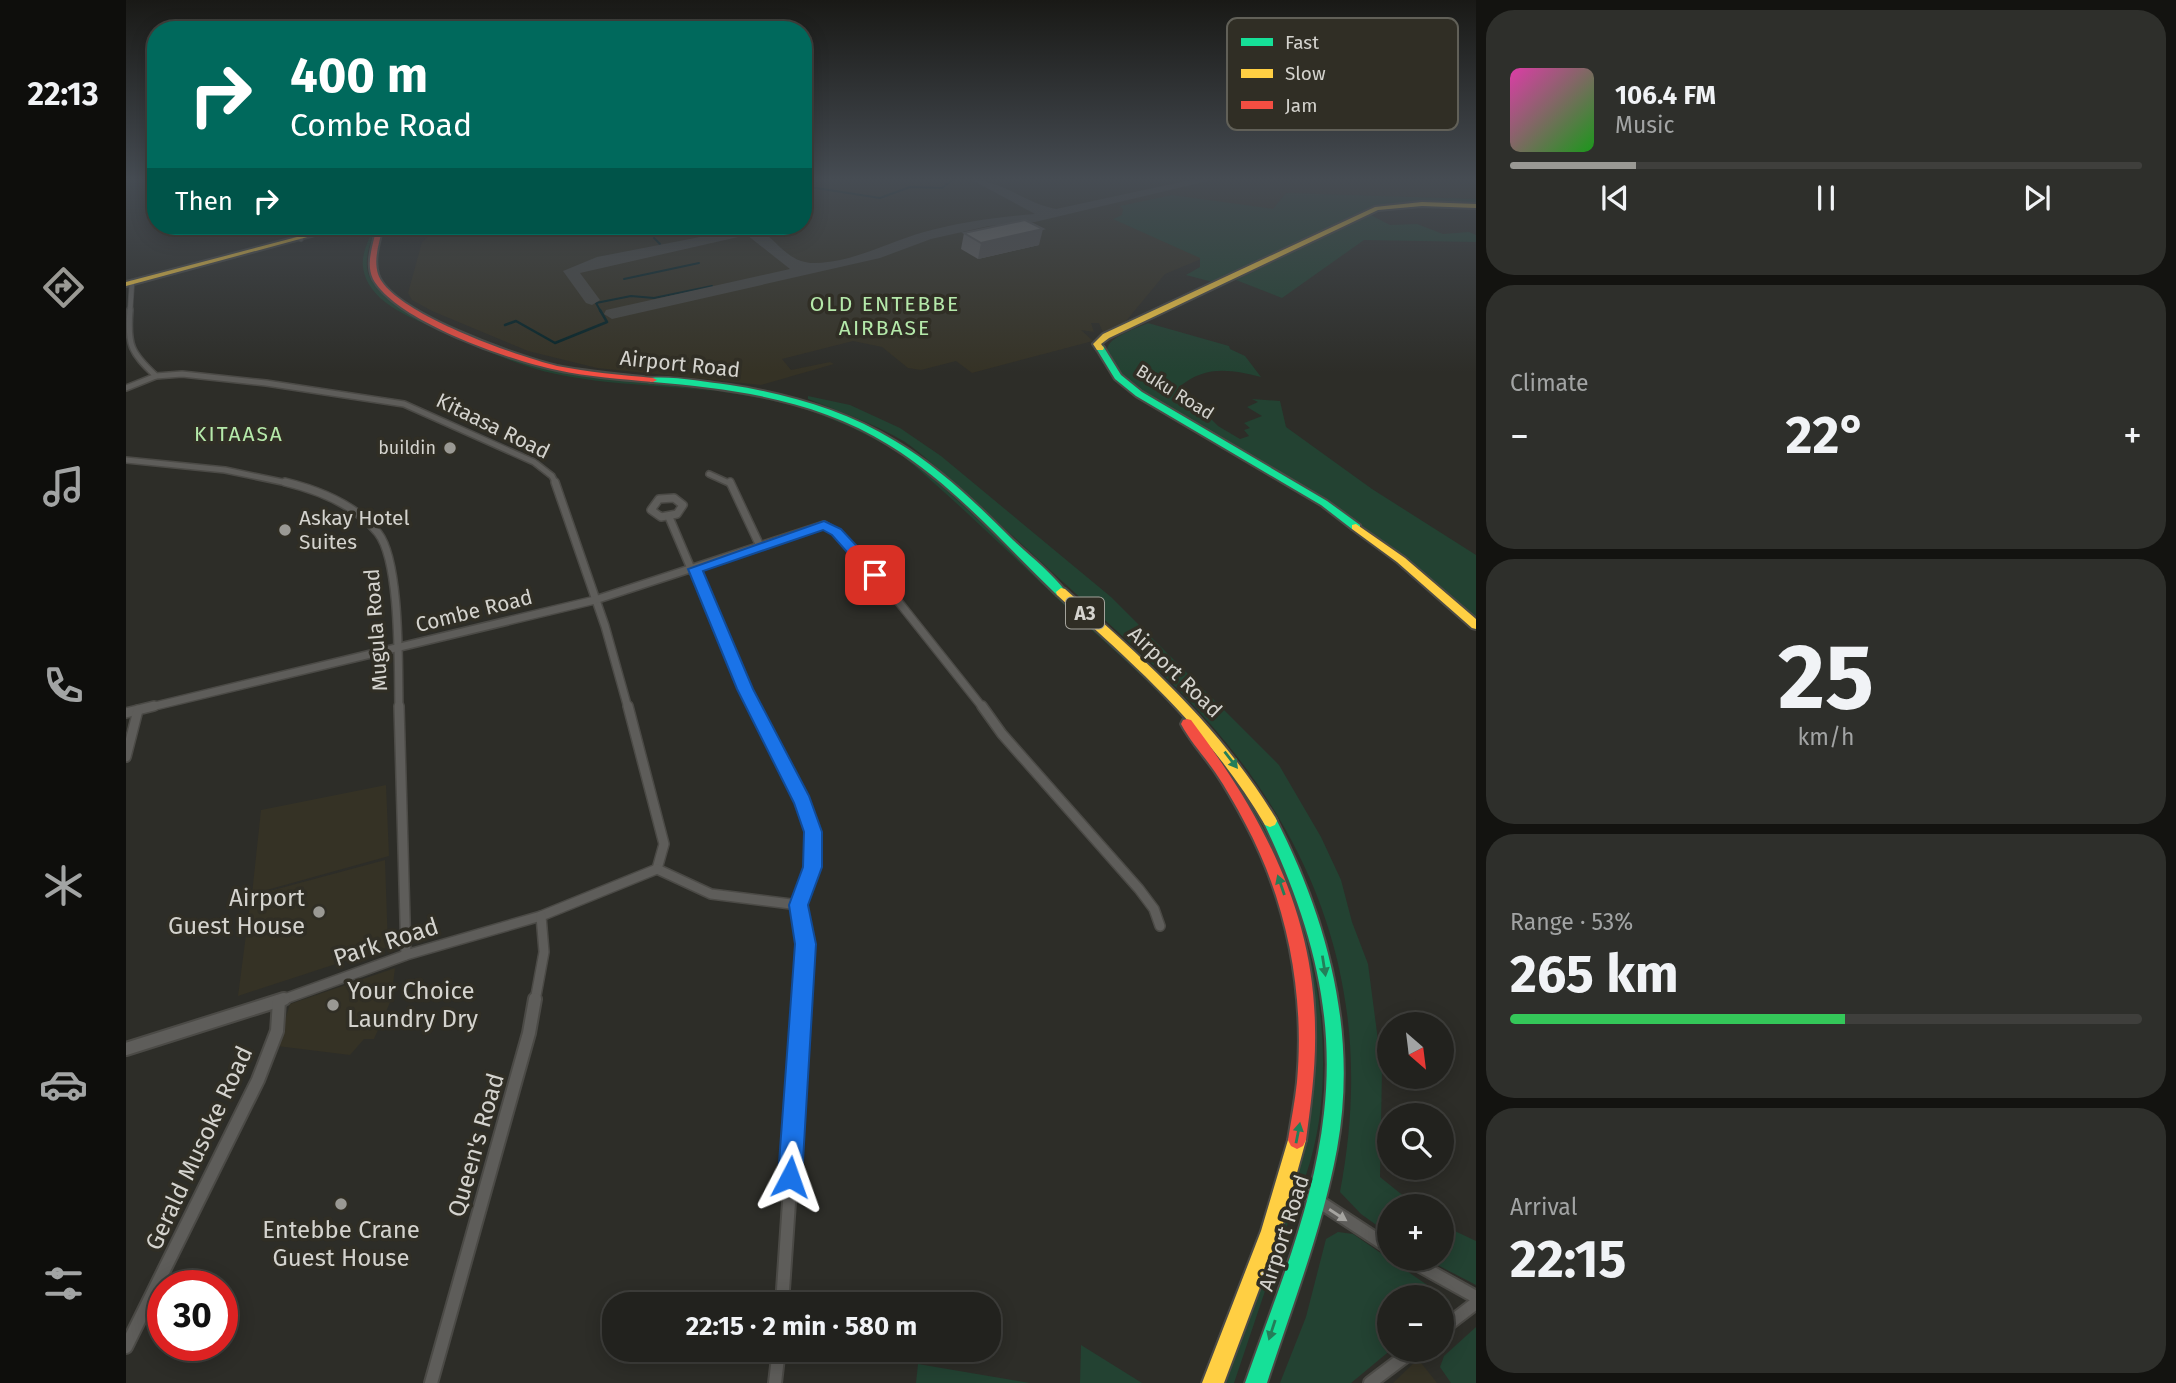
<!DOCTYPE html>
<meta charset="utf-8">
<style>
body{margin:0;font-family:"Fira Sans",sans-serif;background:#2e2f2b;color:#f1f3f6;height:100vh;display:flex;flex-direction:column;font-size:26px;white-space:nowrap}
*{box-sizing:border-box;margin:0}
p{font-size:23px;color:#a2a4a4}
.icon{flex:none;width:38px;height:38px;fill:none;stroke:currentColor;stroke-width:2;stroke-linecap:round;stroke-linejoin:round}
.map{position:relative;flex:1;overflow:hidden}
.panel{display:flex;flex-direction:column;gap:10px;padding:10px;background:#131310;width:700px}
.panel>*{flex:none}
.banner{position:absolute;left:21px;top:21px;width:665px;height:214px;border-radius:28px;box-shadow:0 4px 18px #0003,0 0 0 2px #3f3f3c;background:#00695c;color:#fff;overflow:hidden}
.needle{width:46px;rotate:152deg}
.buttons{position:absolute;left:1251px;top:1012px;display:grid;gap:14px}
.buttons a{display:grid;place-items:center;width:77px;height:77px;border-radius:50%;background:#22221e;box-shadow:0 4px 18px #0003,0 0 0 2px #3f3f3c;font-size:35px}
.speed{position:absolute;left:21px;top:1270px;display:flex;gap:14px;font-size:35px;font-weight:700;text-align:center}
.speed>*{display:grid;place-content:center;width:91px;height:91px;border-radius:50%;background:#22221e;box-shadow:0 4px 18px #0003,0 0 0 2px #3f3f3c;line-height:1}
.speed .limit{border:10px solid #d22;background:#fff;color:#111}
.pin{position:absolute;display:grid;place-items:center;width:60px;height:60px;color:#fff;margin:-30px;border-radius:14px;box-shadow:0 4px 10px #0006}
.me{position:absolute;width:77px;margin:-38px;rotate:4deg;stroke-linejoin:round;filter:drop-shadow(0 0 5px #0008)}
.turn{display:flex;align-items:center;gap:24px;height:147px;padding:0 28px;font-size:32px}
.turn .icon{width:91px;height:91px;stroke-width:2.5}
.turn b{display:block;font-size:49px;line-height:60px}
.then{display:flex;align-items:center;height:66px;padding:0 28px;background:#0003;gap:14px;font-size:26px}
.big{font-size:52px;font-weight:700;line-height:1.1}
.panel .widget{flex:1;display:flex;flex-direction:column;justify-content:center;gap:10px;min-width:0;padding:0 24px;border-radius:28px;background:#2e2f2b}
.panel .dial{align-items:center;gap:0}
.dial b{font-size:91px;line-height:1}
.song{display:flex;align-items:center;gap:21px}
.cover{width:84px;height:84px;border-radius:10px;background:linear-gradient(135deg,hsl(320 70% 55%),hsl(120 70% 35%))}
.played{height:7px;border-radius:4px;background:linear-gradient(90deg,#9a9994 20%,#3f3f3c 20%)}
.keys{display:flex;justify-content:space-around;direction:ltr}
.heat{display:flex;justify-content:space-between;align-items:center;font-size:38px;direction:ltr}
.charge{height:10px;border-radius:5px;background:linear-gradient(90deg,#34c759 53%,#3f3f3c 0)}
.trip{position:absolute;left:476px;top:1292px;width:399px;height:70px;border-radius:28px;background:#22221e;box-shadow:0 4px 18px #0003,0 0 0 2px #3f3f3c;font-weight:700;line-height:70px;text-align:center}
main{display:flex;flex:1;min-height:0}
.dock{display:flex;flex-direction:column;width:126px;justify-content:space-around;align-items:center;background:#0e0e0c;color:#a2a4a4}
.dock .icon{width:49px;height:49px}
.dock .selected{color:#9a9994}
.dock b{font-size:32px;color:#f1f3f6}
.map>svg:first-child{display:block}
.built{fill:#353225}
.green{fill:#234232}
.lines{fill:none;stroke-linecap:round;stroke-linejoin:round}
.stream-far1{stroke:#062529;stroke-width:2}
.stream{stroke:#062529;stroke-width:2.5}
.taxiway{fill:#484844;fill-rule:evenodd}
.street-far4-casing{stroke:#4b4a46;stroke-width:6}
.street-far3-casing{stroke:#4b4a46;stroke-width:8}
.street-far2-casing{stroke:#4b4a46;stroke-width:10}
.street-far1-casing{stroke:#4b4a46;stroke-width:12}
.street-casing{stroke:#4b4a46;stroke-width:16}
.fast-casing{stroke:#4b4a46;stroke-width:4}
.slow-casing{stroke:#4b4a46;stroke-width:4}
.jam-casing{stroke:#4b4a46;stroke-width:4}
.street-far4{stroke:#5e5d5a;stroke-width:4.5}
.street-far3{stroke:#5e5d5a;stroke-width:5}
.street-far2{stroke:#5e5d5a;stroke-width:7}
.street-far1{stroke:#5e5d5a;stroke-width:9}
.street{stroke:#5e5d5a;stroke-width:12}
.fast{fill:#16e098;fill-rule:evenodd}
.slow{fill:#ffcf43;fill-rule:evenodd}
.jam{fill:#f24e42;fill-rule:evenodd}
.wall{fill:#62605e}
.shaded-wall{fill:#504e4c}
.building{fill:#72706d;stroke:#504e4c;stroke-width:2}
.oneway{fill:#247e59}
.oneway2{fill:#a5a4a0}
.route{fill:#1a73e8;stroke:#114b97;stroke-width:2}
.poi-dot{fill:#9a9994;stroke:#302e25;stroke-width:2.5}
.labels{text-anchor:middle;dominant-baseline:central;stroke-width:7;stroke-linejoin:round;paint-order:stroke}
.far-street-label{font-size:18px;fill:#d4d3ce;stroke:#302e25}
.far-poi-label{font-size:18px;fill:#d4d3ce;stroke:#302e25;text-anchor:end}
.shield{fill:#302e25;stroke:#a3a29b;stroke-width:2}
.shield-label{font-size:19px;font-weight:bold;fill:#d4d3ce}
.far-quarter-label{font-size:21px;letter-spacing:2px;fill:#b5e9aa;stroke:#302e25}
.street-label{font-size:21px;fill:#d4d3ce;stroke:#302e25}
.poi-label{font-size:21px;fill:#d4d3ce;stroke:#302e25;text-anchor:start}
.near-poi-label{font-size:24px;fill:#d4d3ce;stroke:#302e25;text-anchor:end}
.near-street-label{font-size:24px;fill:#d4d3ce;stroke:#302e25}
.key{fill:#302e25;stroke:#616058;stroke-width:2}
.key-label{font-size:19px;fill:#d4d3ce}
</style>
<main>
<nav class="dock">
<b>22:13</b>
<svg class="icon selected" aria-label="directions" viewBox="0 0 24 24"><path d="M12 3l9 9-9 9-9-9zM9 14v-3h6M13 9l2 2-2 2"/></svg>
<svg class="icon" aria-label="music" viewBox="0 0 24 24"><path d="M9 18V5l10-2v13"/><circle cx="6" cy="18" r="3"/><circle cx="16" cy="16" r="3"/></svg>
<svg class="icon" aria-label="phone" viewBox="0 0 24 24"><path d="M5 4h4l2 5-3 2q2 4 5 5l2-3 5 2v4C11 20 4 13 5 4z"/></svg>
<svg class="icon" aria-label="climate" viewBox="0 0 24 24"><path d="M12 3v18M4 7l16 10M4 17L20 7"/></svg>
<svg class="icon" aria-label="car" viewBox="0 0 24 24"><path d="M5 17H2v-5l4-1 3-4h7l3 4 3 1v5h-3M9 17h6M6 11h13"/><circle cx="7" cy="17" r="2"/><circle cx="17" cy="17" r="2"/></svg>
<svg class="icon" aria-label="filters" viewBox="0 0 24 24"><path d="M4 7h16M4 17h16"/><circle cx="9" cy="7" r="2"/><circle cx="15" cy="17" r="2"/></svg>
</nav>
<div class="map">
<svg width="1350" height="1383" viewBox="0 0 1350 1383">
<rect width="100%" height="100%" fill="#2d2d28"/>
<g class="built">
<path d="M677,180H1350V199L1160,193L1145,211L1075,259L1039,274L995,327L978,335L973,323H965L968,332L955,330L967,341L846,373L830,361L795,370L782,368L756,347L727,341L656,359L665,370L704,362L708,364L635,385L471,368L402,351L306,311L286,300L282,293L296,242L315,226H677Z"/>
<path d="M260,785L263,856L126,894L135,810Z"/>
<path d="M259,860L262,947L112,996L125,896Z"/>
<path d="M269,968L265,1000L248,1039H238L224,1055L151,1046L164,1004Z"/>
<path d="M1292,1359L1311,1383H1267Z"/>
</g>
<g class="green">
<path d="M1160,193L1350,199V207L1283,205L1246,210L1094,284L1060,275L1074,267V258L987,219L996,215L997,209L994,206L1046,195L1147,209Z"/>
<path d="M1243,214L1264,225L1291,224L1317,234L1343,232L1350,235V242L1238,240L1156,298L1110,280Z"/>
<path d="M248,226H250C245,240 238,258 242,273C256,316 380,357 423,370C557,394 683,380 797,469C859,524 918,582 979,638C1014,670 1053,700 1083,737C1171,847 1227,1037 1180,1175L1175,1176L1171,1170C1209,1021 1177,865 1080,745C1039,693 986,649 937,604C883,553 830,500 773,453C733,429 692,411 646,400C575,384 501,389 430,374C389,365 349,346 311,329C283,317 241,301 237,267C235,253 244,238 248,226Z"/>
<path d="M1022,323L1103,346L1104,349L1119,356L1135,377C1104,369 1079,365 1053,387L1092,426L1114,439L1123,436L1118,430L1124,428L1118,423L1136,416L1121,407L1132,402L1126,399L1154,401L1160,427L1246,489L1350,555V621L1262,546L1005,387C967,347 975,342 1022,323Z"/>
<path d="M682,396L724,405L774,428L815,456L985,597L1153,765L1195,837L1215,880L1226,922L1242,964L1256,1071L1254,1177L1290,1206H1264L1263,1234L1235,1214L1214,1192C1248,1015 1204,862 1086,726C1041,674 988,629 937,582C902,550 867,518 832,486C815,472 798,455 779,442C749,424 715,412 682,399Z"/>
<path d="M1166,1194L1168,1205L1108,1383H1097Z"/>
<path d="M1316,1225L1350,1241V1285L1298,1258H1316Z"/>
<path d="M1212,1232L1227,1234L1323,1300L1316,1307V1297H1264L1266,1349L1225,1383H1154L1180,1317L1200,1239Z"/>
<path d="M1350,1327V1383H1325L1314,1367L1318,1356Z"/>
<path d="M955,1345L1016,1383H954Z"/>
<path d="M792,1364L904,1383H790Z"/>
</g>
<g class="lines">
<g class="stream-far1">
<path d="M677,186L754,198L784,187L816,188L827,180"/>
<path d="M677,207L681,209"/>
<path d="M515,226L526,236"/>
<path d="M528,238L534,244"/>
<path d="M498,279L573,263"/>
<path d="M475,312L470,303L505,296L528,298L586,286"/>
</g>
<path class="stream" d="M379,325L390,321L429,343L481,322L474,310"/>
<path class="taxiway" d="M846,180C876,180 900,204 930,209L1064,180H1086L909,222L863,226L805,239L754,258L486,319L478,314L480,310L664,269L621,235L454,273L474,300L466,305L460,303L437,271L471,257L605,231C644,212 650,265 690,263C727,262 763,242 798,232C835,222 871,217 909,214Z"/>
<g class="street-far4-casing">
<g id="street-far4">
<path d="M149,226L175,239"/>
<path d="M4,312L6,282"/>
</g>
</g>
<g class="street-far3-casing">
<g id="street-far3">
<path d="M4,310C1,345 5,353 30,376L56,374L140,383L278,404L408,462L426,476L430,484"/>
<path d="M0,388L30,376"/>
<path d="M0,460L99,470L166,484"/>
<path d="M583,474L605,484"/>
</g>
</g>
<g class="street-far2-casing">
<g id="street-far2">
<path d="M159,482C192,490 230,505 252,533C275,562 272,669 273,708"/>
<path d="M429,482L479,626L502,708"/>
<path d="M604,482L634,546"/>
<path d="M548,498L557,505L551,514L535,517L525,510L533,499Z"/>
<path d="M543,517L566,571"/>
<path d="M569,569L629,708"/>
<path d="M21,708L469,600L698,525L710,532L760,586L857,708"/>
</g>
</g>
<g class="street-far1-casing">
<g id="street-far1">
<path d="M273,706L280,955"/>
<path d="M502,706L538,844L531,869"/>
<path d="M628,706L677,802L687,832V867L673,905L680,944L677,1001"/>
<path d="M856,706L876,734L1013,889L1028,909L1034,926"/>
<path d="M0,713L28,706"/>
<path d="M0,757L12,710"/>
<path d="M531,869L585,894L673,905"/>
<path d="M153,1001L280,955L415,916L531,869"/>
<path d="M409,1001L418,952L415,916"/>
</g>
</g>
<g class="street-casing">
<g id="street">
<path d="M0,1049L158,999"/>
<path d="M1163,1182L1264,1248"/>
<path d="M1280,1258L1350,1297"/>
<path d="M656,1304L677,999"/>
<path d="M1316,1329L1350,1303"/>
<path d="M0,1347L132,1080L151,1031L153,1001"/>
<path d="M305,1383L403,1033L409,999"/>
<path d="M649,1383L653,1349"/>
<path d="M1244,1383L1289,1349"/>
</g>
</g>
<g class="fast-casing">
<g id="fast">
<path d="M971,346H977L995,375L1016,392L1201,501L1234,525V529H1226L1195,505L1010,396L989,379L970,348Z"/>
<path d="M524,378C549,376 578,382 604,385C662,394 719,410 769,441C813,467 851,504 887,540C905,557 926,573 940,592L935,596L931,595C877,543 827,484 763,445C692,400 609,389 527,382H524Z"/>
<path d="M1144,815L1149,817C1202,920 1232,1033 1211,1149C1196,1230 1166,1306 1141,1383H1119C1150,1295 1188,1206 1198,1113C1210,1007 1182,916 1137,821L1139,817Z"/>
</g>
</g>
<g class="slow-casing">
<g id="slow">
<path d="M1296,202L1350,204V208L1296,206L1252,210L983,338L975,344L978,348L977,350H971L967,344L977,334L1249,207Z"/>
<path d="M213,226H222L0,286V282Z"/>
<path d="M1230,524L1279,558L1350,619V629L1346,628L1271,562L1226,529V525Z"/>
<path d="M935,588L939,589C1020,661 1091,723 1149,817L1151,821L1149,825L1144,827L1139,825C1083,730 1012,668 931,595L930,592Z"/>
<path d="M1171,1131L1177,1134L1180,1140L1155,1231L1098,1383H1076L1135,1231L1162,1140L1165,1134Z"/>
</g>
</g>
<g class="jam-casing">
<g id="jam">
<path d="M251,226H257C254,241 247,258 252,274C264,312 393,357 431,366C462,372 495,375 527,378L531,380L527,382C495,379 463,377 431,370C385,361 270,321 247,279C239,263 248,242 251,226Z"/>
<path d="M1061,719L1065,720C1134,812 1188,910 1189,1028C1190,1066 1185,1103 1180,1140L1177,1146L1171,1149L1165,1146L1162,1140C1165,1121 1169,1101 1171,1082C1179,993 1161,901 1119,823C1110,806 1100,788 1089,772C1078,756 1064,741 1055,724L1057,720Z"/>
</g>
</g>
<use href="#street-far4" class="street-far4"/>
<use href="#street-far3" class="street-far3"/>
<use href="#street-far2" class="street-far2"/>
<use href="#street-far1" class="street-far1"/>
<use href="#street" class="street"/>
<use href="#fast" class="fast"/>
<use href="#slow" class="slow"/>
<use href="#jam" class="jam"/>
</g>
<path class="wall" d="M838,233L913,245L852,259L835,249Z"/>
<path class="shaded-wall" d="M917,229L913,245L852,259L855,243Z"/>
<path class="building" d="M899,220L917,229L855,243L838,233Z"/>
<defs><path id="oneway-solid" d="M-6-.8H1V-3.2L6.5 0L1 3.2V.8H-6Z" transform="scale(1.75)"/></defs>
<g class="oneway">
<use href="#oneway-solid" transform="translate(1105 760) rotate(52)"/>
<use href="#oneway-solid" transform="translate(1155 885) rotate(-109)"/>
<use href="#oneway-solid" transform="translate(1198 966) rotate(81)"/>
<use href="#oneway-solid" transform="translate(1172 1133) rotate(-79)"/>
<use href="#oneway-solid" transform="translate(1146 1330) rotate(108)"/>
</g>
<use class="oneway2" href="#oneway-solid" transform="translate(1212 1215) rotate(33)"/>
<linearGradient id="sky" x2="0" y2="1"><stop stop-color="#191916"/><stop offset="0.48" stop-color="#464c53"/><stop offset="1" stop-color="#464c53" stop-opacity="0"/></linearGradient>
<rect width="1350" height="373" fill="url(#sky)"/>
<path class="route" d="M698,521L715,529L754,571V578H744L706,535L697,530L577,571L627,689L683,796L696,832V867L682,905L690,944L676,1177L673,1185L664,1189L656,1185L652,1177L669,944L663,905L677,867L678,832L668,803L611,689L562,569Z"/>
<g class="poi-dot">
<circle cx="324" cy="448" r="7"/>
<circle cx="159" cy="530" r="7"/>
<circle cx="193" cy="912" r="7"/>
<circle cx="207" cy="1005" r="7"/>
<circle cx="215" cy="1204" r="7"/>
</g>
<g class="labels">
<g class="far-street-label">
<text transform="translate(1049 392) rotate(32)">Buku Road</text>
</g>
<g class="far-poi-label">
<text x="310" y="448">buildin</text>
</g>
<rect class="shield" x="940" y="597.5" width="38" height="31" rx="5"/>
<g class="shield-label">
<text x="959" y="613">A3</text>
</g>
<g class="far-quarter-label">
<text x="759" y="304">OLD ENTEBBE<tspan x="759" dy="24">AIRBASE</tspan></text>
<text x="113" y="434">KITAASA</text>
</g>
<g class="street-label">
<text transform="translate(554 364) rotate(6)">Airport Road</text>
<text transform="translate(367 426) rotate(26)">Kitaasa Road</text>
<text transform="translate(348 611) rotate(-14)">Combe Road</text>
<text transform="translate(250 630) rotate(-94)">Mugula Road</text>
<text transform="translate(1049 672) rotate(44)">Airport Road</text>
<text transform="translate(1158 1233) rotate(-72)">Airport Road</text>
</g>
<g class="poi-label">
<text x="173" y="518">Askay Hotel<tspan x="173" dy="24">Suites</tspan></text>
</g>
<g class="near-poi-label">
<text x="179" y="898">Airport<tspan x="179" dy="28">Guest House</tspan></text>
<text x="221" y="991" text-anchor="start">Your Choice<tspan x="221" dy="28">Laundry Dry</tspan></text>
<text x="215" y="1230" text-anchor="middle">Entebbe Crane<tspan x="215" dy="28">Guest House</tspan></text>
</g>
<g class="near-street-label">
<text transform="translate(260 942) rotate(-18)">Park Road</text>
<text transform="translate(350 1145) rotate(-74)">Queen's Road</text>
<text transform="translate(73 1148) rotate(-65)">Gerald Musoke Road</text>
</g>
</g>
<rect x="1101" y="18" width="231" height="112" rx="10" class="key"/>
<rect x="1115" y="38" width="32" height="8" fill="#16e098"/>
<rect x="1115" y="69" width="32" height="9" fill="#ffcf43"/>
<rect x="1115" y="101" width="32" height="8" fill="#f24e42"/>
<g class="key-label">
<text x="1159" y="49">Fast</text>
<text x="1159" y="80">Slow</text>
<text x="1159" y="112">Jam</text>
</g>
</svg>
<div class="buttons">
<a><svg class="needle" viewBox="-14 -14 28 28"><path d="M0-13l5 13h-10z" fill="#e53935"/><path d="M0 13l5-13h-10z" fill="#a2a4a4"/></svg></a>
<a><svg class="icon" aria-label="search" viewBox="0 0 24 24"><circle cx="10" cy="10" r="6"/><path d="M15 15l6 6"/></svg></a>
<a>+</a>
<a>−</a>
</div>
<div class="speed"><div class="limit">30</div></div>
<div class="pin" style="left:749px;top:575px;background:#d93025"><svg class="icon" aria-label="arrive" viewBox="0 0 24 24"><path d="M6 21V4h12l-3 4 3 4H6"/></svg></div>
<svg class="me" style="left:664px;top:1177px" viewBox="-20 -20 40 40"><path d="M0-17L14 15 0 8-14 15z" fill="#1a73e8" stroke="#fff" stroke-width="4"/></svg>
<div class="trip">22:15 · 2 min · 580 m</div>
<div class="banner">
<div class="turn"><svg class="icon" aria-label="right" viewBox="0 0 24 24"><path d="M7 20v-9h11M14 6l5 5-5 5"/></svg><div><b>400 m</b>Combe Road</div></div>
<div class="then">Then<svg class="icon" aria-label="right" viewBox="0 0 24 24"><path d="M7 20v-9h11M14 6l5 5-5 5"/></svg></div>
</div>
</div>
<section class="panel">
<div class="widget">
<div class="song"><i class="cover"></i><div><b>106.4 FM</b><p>Music</p></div></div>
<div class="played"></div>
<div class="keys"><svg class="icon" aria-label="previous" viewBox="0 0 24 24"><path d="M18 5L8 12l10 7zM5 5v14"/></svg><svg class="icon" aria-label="pause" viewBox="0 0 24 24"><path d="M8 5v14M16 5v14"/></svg><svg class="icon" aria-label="next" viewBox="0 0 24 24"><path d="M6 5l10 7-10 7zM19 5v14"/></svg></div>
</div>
<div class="widget"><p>Climate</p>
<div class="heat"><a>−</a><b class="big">22°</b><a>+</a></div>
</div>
<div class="widget dial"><b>25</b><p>km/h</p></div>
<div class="widget"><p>Range · 53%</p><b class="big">265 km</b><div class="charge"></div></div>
<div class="widget"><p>Arrival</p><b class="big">22:15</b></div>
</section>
</main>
